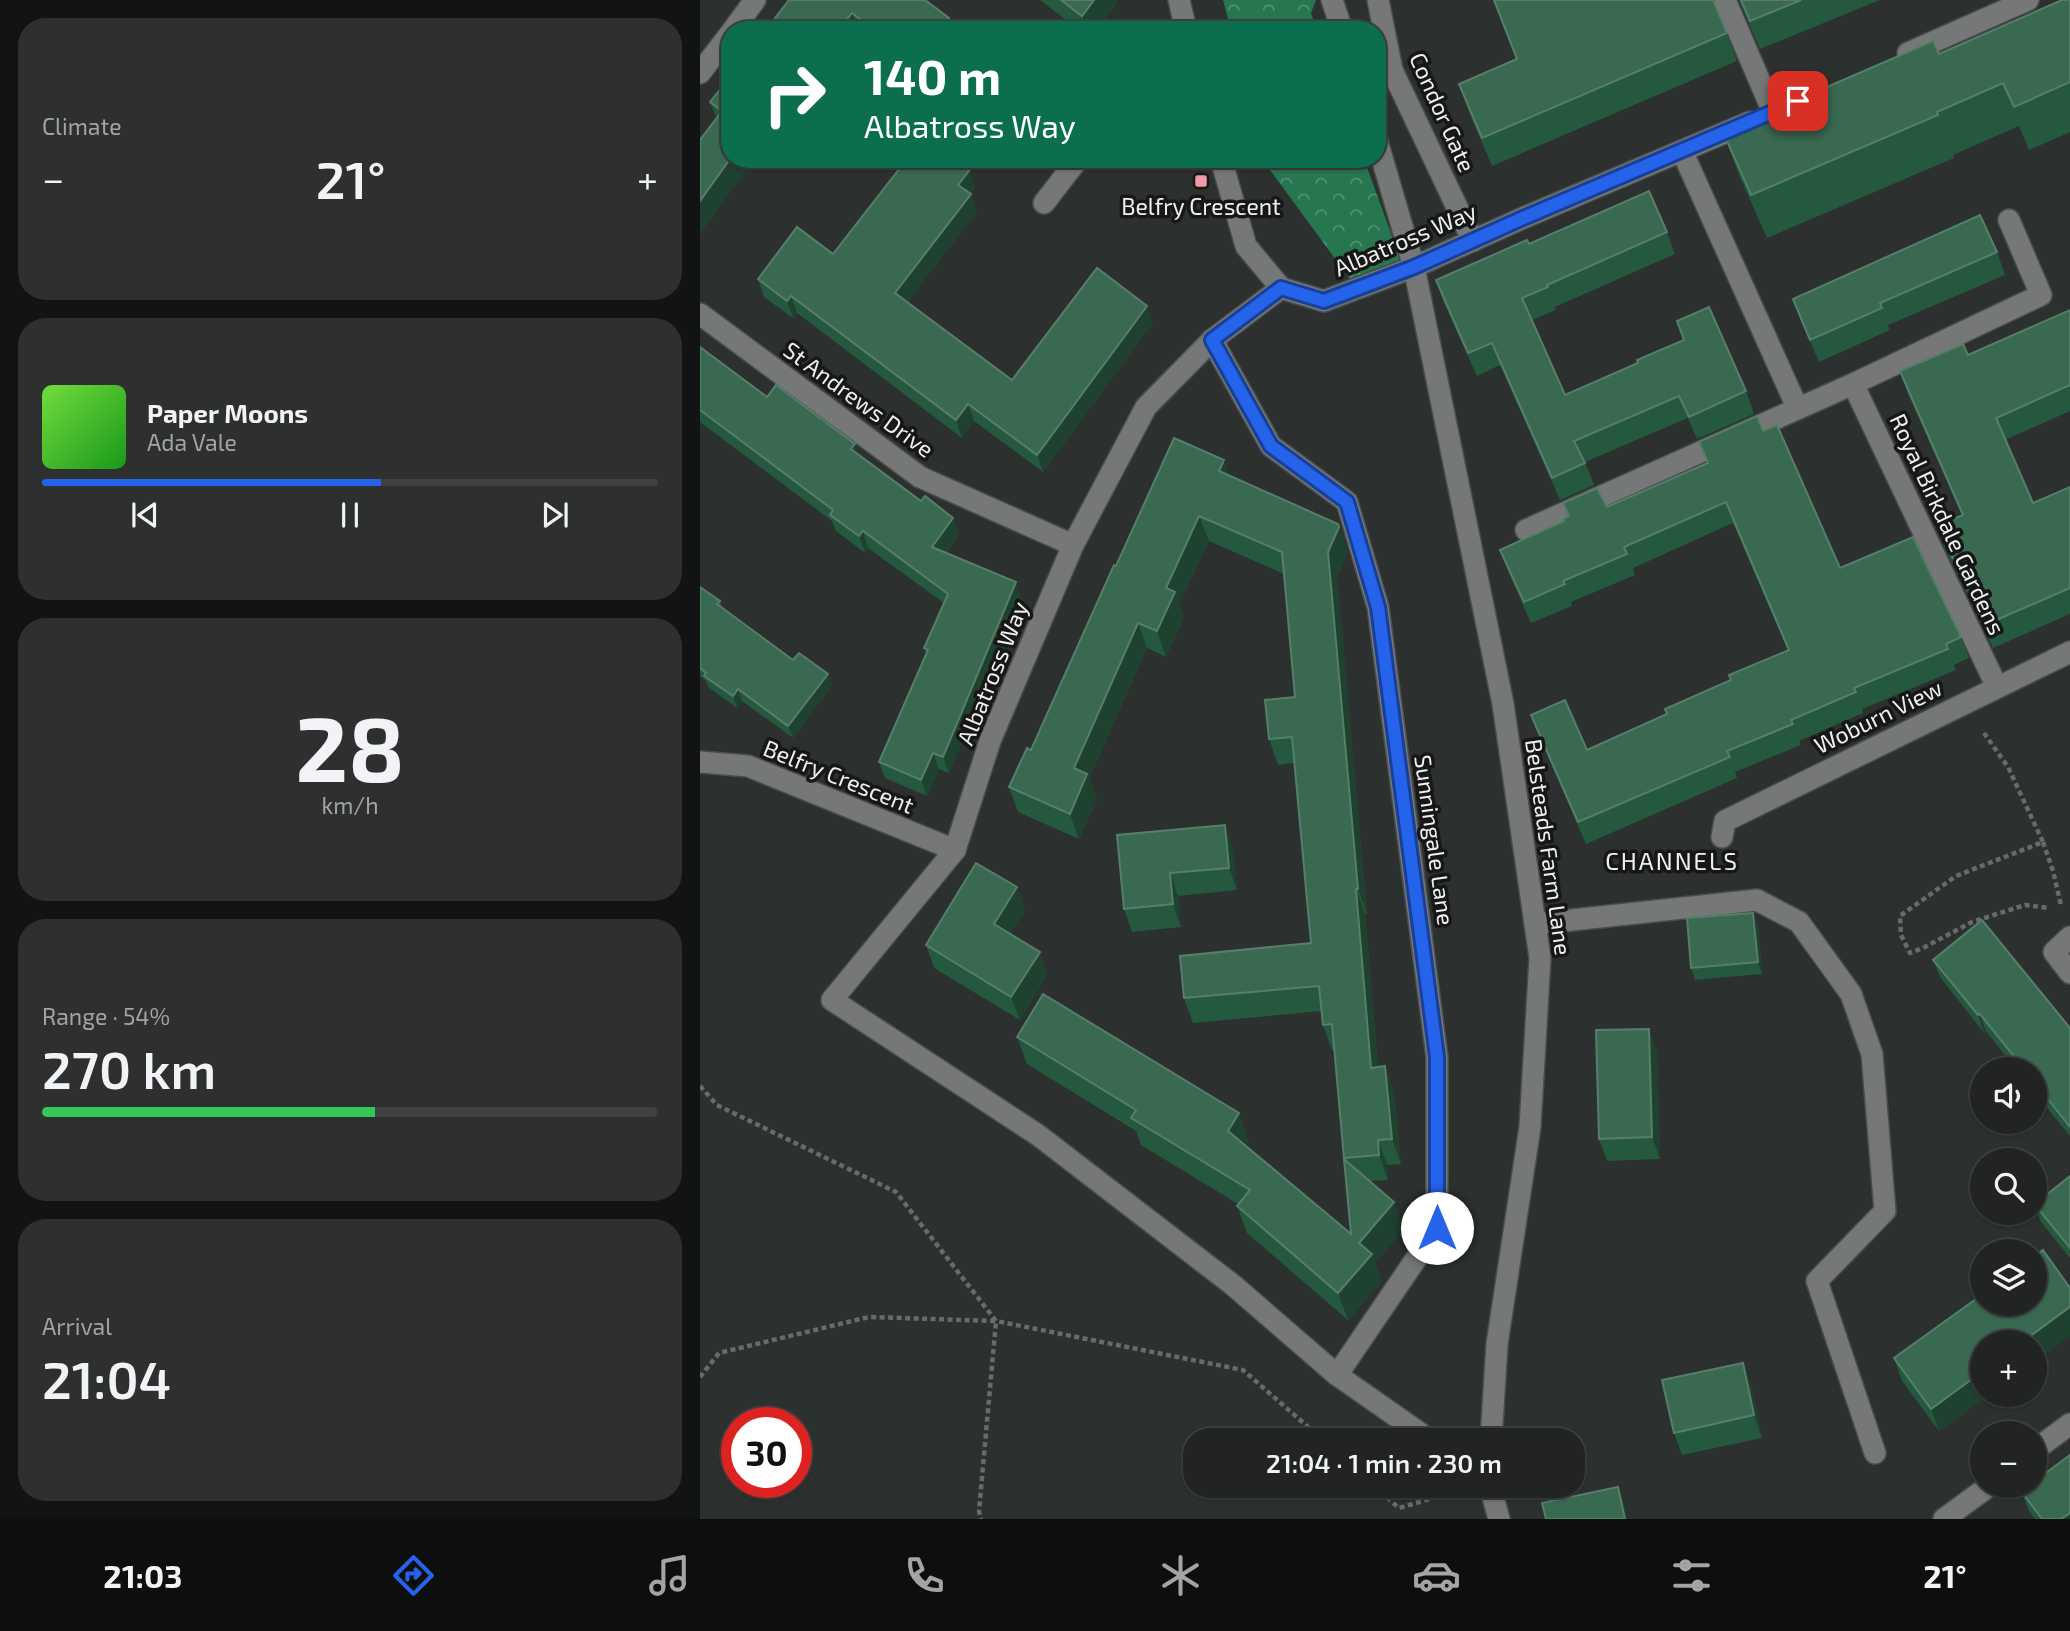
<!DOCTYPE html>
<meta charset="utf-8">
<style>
body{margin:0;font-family:"Exo 2",sans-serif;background:#2d302f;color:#f1f3f6;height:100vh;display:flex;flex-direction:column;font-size:26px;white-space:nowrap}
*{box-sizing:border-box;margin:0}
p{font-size:23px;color:#a2a4a5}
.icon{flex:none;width:38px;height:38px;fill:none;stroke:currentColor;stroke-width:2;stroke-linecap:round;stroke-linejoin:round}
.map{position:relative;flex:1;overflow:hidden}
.details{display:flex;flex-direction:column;gap:18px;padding:18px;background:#121413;width:700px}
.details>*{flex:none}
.banner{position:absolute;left:21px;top:21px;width:665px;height:147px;border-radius:28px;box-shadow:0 2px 5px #0004,0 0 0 2px #3e4140;background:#0b6e4f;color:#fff;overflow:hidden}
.fabs{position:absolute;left:1270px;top:1057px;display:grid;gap:14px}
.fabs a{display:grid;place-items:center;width:77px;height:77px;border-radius:50%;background:#212422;box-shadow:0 2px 5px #0004,0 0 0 2px #3e4140;font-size:35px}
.speed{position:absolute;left:21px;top:1407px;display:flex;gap:14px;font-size:35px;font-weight:700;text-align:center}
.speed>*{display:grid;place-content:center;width:91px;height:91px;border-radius:50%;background:#212422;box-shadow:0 2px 5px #0004,0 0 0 2px #3e4140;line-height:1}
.speed .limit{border:10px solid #d22;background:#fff;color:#111}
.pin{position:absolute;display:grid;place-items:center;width:60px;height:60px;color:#fff;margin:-30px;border-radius:14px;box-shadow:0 4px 10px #0006}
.me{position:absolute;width:77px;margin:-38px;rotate:0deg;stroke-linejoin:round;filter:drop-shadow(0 0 5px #0008)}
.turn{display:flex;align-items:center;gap:24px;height:147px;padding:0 28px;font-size:32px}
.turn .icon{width:91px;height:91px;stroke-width:2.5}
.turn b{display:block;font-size:49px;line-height:60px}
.big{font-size:52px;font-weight:600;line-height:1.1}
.details .tile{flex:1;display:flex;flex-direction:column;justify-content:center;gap:10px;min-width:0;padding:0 24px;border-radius:28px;background:#2d302f}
.details .dial{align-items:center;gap:0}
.dial b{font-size:91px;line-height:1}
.song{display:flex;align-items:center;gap:21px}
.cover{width:84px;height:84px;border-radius:10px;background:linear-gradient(135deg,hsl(100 70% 55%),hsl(120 70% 35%))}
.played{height:7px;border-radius:4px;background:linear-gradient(90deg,#2563eb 55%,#3e4140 55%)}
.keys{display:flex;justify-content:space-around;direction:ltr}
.heat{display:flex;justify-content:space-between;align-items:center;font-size:38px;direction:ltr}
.charge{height:10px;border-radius:5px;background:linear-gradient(90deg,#34c759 54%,#3e4140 0)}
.trip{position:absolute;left:483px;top:1428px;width:402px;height:70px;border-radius:28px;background:#212422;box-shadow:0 2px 5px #0004,0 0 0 2px #3e4140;font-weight:600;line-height:70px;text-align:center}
.tabs{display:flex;height:112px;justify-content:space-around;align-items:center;background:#0d0e0e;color:#a2a4a5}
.tabs .icon{width:49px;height:49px}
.tabs .active{color:#2563eb}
.tabs b{font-size:32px;color:#f1f3f6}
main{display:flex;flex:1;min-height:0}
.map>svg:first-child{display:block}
.forest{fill:url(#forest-crowns)}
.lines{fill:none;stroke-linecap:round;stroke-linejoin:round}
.minor-casing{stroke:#494c4a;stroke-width:24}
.path{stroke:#686b6a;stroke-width:4.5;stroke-dasharray:5 3.5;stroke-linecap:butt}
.minor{stroke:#757876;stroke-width:21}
.wall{fill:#24583f}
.shaded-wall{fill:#1e4130}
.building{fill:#3a6952;stroke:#567e6b;stroke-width:2}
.route-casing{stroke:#184099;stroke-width:18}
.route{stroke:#2563eb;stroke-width:12}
.poi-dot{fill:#f39aaa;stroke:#161716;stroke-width:2.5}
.labels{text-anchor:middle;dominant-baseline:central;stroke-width:7;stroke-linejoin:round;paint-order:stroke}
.street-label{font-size:23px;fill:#eff1f0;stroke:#161716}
.poi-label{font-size:23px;fill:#eff1f0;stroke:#161716}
.neighbourhood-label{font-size:24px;letter-spacing:2px;fill:#eff1f0;stroke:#161716}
</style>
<main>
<section class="details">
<div class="tile"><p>Climate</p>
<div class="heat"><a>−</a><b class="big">21°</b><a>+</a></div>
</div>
<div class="tile">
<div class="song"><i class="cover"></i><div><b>Paper Moons</b><p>Ada Vale</p></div></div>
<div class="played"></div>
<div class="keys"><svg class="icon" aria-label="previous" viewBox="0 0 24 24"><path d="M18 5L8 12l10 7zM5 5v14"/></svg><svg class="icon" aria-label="pause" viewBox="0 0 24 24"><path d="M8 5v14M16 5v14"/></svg><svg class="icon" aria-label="next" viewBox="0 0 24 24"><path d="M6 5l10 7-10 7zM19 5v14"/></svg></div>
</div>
<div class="tile dial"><b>28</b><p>km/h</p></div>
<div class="tile"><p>Range · 54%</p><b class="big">270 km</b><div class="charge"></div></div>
<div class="tile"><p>Arrival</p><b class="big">21:04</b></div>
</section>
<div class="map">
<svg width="1370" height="1519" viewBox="0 0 1370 1519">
<defs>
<pattern id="forest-crowns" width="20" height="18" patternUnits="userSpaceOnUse" patternTransform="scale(1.75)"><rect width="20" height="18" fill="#26764f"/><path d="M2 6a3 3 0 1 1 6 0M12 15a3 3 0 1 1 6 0" fill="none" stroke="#509171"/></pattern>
</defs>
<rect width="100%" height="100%" fill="#2c302e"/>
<g class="forest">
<path d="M523,0H616L611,13L617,30H531Z"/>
<path d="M565,159H664L701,261L650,279L567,166Z"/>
</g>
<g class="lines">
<g class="minor-casing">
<g id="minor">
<path d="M479,0L486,30"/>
<path d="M632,0L642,30"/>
<path d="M678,0L692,70L773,241"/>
<path d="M1025,0L1073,112"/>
<path d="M33,30L55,0"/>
<path d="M1208,53L1328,0"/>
<path d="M0,73L30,34"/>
<path d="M677,141L714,267L803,704L840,958L830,1127L797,1344L791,1440"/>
<path d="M982,151L1097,407"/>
<path d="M521,159L546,246L581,288"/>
<path d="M344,203L378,159"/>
<path d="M581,288L512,340L446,407L373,545L290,741L255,850L132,1000L338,1135L533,1285L637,1375L730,1440"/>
<path d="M581,288L624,301L714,267L823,218L1050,122"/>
<path d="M0,314L220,477L373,545"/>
<path d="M512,340L571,446L647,502L678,607L737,1057V1228L637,1375"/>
<path d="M1153,384L1297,687"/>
<path d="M826,530L1153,384L1341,295L1309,220"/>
<path d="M0,762L48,766L255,850"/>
<path d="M1022,837L1025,821L1370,652"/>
<path d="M835,924L1057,900L1099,922L1151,994L1172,1054L1185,1211L1117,1281L1175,1453"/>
<path d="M1370,937L1354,952L1370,973"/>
<path d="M1335,1450L1370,1424"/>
<path d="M790,1486L799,1519"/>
<path d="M1244,1519L1289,1486"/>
</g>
</g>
<g class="path">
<path d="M1284,733L1308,767L1343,842L1256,876L1200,916L1201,935L1210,953L1223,948L1272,922L1325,905L1349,908"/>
<path d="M1343,842L1353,871L1361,905"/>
<path d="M0,1086L17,1105L196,1192L296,1321L543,1370L623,1440"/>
<path d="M0,1377L19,1353L169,1317L296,1321L279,1511L281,1519"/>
<path d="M674,1486L699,1508L757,1491"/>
</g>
<use href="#minor" class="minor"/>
</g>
<g class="wall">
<path d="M89,0L249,18L253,30H66Z"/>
<path d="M340,0H416L417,3L396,30H379Z"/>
<path d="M793,0H1013L1027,33L1037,61L792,166L769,112L759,84L816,59Z"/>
<path d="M1039,0H1180L1060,49Z"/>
<path d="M1370,0V132L1329,150L1319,126L1253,155L1254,158L1067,238L1039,175L1023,132L1239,54Z"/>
<path d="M30,77V159H54L0,233V140L17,118L10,102Z"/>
<path d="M269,171L275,188L270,194L277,212L207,302L312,380L453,323L343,472L274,421L262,438L97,313L93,318L64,297L58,279L133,254Z"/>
<path d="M967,232L975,254L855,307L856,310L832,320L865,395L938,364L984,340L977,321L1046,391L1054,414L997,439L988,418L885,462L894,485L860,500L800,365L777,376L744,303L736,280L829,244Z"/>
<path d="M1297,252L1305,275L1188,325L1190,330L1119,362L1101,321L1093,299Z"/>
<path d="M1370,310V411L1305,440L1333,503L1370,487V614L1293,648L1245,548L1237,525L1262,515L1208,394L1200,371L1268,355Z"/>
<path d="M0,347L67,397L158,455L221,501L253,518L259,534L246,553L322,599L249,773L239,769L227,796L185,778L179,762L226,654L224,648L244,603L168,548L165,553L136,531L132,521L0,422Z"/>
<path d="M1063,431L1140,568L1261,637L1269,658L1254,665L1256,670L1162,709L1163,713L1099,741L1101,745L1035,772L1037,778L886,844L839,736L831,715L887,750L967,714L1088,651L1033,523L933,568L935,575L871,602L872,606L831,623L808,571L800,550L864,521L868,517L863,503L907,507L1007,463L999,442Z"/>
<path d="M529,475L648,552L637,577L667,914H665L678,1067L694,1091L701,1164L687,1165L688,1180L670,1181L704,1229L675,1263L682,1281L648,1320L547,1233L537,1206L538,1204L441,1145L436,1131L327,1064L317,1037L549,1141L545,1146L651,1234L645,1160L634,1050H632L623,1025L622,1011L493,1023L484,998L611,943L594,763L578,765L569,739L595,697L584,574L509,541L479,605L484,617L466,657L447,648L389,779L397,800L379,839L318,812L309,787L331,750L416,566Z"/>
<path d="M0,587L20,601L22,608L93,660L128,674L132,685L93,738L42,701L37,708L8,687L6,681L0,676Z"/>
<path d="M417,835L533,848L537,890L478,896L481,927L432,932L424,909Z"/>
<path d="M317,887L325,910L310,934L348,974L320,1020L234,968L226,945Z"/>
<path d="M1058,924L1062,974L995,980L991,968Z"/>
<path d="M1233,960L1370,1028V1136L1335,1093V1069H1316L1286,1031L1284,1033L1240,977Z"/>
<path d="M957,1051L960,1159L907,1161L899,1139Z"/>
<path d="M1370,1176V1258L1341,1222L1335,1206V1204Z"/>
<path d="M1370,1288V1336L1335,1361L1283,1395H1289L1239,1431L1202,1381L1194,1358Z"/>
<path d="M1051,1385L1062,1438L982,1455L974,1433Z"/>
<path d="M1321,1491L1370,1519H1335L1329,1511Z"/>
</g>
<g class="shaded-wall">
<path d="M394,0H416L417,3L396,30H387L382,16Z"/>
<path d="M152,13L158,30H139Z"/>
<path d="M249,18L253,30H240Z"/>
<path d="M30,159H54L0,233V201Z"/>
<path d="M269,171L275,188L265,202L258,185Z"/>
<path d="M271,194L277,212L201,310L195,293Z"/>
<path d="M91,296L97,313L93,318L87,301Z"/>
<path d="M447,306L453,323L343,472L337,455Z"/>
<path d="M268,404L274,421L262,438L256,420Z"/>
<path d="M155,444L161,461L151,449Z"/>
<path d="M524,460L533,486L519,471Z"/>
<path d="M499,516L509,541L479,605L484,617L466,657L457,631L466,588Z"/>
<path d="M253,518L259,534L238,563L232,547Z"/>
<path d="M638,524L648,552L637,577L667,914L658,889L628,552Z"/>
<path d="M163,531L168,548L165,553L159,536Z"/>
<path d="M316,582L322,599L249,773L243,757Z"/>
<path d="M438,623L447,648L389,779L397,800L379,839L370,814L374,768Z"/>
<path d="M128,674L132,685L93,738L88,726Z"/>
<path d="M38,689L42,701L37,708L33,696Z"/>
<path d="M233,753L239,769L227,796L221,780Z"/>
<path d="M525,825L533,848L537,890L529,868Z"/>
<path d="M470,873L478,896L481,927L473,904Z"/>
<path d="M317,887L325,910L303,946L294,924Z"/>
<path d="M656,889L665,914L680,1093L671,1068Z"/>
<path d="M1053,913L1058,924L1062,974L1058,962Z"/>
<path d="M340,952L348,974L320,1020L311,997Z"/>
<path d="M1280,1014L1286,1031L1284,1033L1278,1015Z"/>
<path d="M949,1029L957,1051L960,1159L952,1137Z"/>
<path d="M685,1066L694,1091L701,1164L692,1139Z"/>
<path d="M539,1113L549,1141L538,1158L528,1131Z"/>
<path d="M678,1140L687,1165L688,1180L679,1155Z"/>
<path d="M694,1202L704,1229L675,1263L682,1281L648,1320L638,1293L659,1243Z"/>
<path d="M1370,1307V1336L1335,1361V1342H1322Z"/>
<path d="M1043,1363L1051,1385L1062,1438L1054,1415Z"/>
<path d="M1283,1371V1395H1289L1239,1431L1231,1409Z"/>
<path d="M918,1487L926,1509L928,1519H925Z"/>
<path d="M1370,1513V1519H1361Z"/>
</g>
<g class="building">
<path d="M89,0H225L249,18L240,30H174L152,13L139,30H66Z"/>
<path d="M361,0H394L382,16Z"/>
<path d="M794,0H1013L1027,33L782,138L759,84L817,59Z"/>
<path d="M1041,0H1101L1050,21Z"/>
<path d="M1362,0H1370V82L1314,107L1303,83L1237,112L1238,115L1051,195L1023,132L1233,41L1239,54Z"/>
<path d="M30,77V159L0,201V140L22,111L10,102Z"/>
<path d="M207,159H254L269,171L258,185L271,194L195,293L312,380L397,268L447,306L337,455L268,404L256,420L91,296L87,301L58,279L97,227L133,254Z"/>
<path d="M949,191L967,232L847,285L848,287L822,298L865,395L938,363L937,360L984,340L977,321L1009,307L1046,391L989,417L979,396L874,441L885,463L852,478L792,343L768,353L736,280L827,240L829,244Z"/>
<path d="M1280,215L1297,252L1180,303L1182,308L1110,340L1093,299Z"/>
<path d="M1370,310V385L1296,418L1333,503L1370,487V588L1285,625L1237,525L1263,515L1200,371L1263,344L1268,355Z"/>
<path d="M0,347L67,397L76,385L155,444L151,449L221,501L225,496L253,518L232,547L316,582L243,757L233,753L221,780L179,762L228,650L224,648L248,594L163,531L159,536L130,515L133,510L0,410Z"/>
<path d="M1057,416L1063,431L1077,425L1140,568L1213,537L1261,637L1246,644L1248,649L1154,688L1156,692L1091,720L1093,724L1027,751L1030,757L878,822L831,715L865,700L887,750L967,714L965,709L1031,680L1029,675L1089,650L1026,502L924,547L927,554L863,581L865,584L824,602L800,550L864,521L863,519L869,516L863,503L897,488L907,507L1008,463L999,442Z"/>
<path d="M474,438L524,460L519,471L638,524L639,527L628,552L658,889H656L671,1068L685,1066L692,1139L678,1140L679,1155L644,1158L632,1024L623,1025L619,986L484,998L480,956L611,943L592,737L569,739L565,700L595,697L582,552L499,516L466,588L475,592L457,631L438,623L374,768L387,774L370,814L309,787L327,748L331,750L414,565L416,566Z"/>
<path d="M0,587L20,601L17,604L93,660L99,653L128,674L88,726L38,689L33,696L4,676L6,673L0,668Z"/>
<path d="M525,825L529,868L470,873L473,904L424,909L417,835Z"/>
<path d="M276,863L317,887L294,924L340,952L311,997L226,945Z"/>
<path d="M1053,913L1058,962L991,968L987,918Z"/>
<path d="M1282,920L1370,1028V1127L1335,1083V1069H1324L1280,1014L1278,1015L1233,960Z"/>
<path d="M343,994L539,1113L528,1131L651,1234L644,1159L694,1202L659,1243L672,1254L638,1293L537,1206L550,1190L431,1118L436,1110L317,1037Z"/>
<path d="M949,1029L952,1137L899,1139L896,1030Z"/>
<path d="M1370,1176V1248L1335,1205V1204Z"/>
<path d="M1343,1250L1370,1288V1307L1322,1342H1283V1371L1231,1409L1194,1358L1283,1294V1304H1335V1256Z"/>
<path d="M1043,1363L1054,1415L974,1433L962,1380Z"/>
<path d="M1370,1455V1513L1361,1519H1342L1321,1491L1329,1486H1335V1481Z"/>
<path d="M918,1487L925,1519H846L842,1503Z"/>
</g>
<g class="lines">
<g class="route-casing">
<path id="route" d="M737,1228V1057L678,607L647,502L571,446L512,340L581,288L624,301L714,267L823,218L1098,101"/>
</g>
<use href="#route" class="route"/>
</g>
<rect class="poi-dot" x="494" y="174" width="14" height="14" rx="3.5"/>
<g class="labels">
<g class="street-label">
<text transform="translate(743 112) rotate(66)">Condor Gate</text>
<text transform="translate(705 239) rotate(-23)">Albatross Way</text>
<text transform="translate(159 399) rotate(36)">St Andrews Drive</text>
<text transform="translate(1248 524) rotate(65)">Royal Birkdale Gardens</text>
<text transform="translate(292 673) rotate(-68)">Albatross Way</text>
<text transform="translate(1178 716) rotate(-26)">Woburn View</text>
<text transform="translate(139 776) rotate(22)">Belfry Crescent</text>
<text transform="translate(735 840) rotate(82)">Sunningale Lane</text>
<text transform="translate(849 847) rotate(82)">Belsteads Farm Lane</text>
</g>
<g class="poi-label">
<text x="501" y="206">Belfry Crescent</text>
</g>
<g class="neighbourhood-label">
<text x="972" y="860">CHANNELS</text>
</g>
</g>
</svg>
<div class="fabs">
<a><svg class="icon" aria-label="sound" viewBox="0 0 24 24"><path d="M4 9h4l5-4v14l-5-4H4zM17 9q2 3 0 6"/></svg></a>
<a><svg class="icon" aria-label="search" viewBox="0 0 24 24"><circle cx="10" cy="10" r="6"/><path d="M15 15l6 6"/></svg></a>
<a><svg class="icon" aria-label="layers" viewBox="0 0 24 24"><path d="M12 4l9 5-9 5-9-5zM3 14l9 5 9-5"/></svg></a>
<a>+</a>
<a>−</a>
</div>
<div class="speed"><div class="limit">30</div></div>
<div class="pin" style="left:1098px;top:101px;background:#d93025"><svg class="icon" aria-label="arrive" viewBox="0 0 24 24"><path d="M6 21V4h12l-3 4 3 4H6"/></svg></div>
<svg class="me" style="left:737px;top:1228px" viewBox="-20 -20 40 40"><circle r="19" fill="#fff"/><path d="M0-13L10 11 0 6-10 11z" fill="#2563eb"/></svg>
<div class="trip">21:04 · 1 min · 230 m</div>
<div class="banner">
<div class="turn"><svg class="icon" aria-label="right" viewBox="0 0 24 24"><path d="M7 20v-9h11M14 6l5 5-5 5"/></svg><div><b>140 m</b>Albatross Way</div></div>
</div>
</div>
</main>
<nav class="tabs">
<b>21:03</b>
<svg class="icon active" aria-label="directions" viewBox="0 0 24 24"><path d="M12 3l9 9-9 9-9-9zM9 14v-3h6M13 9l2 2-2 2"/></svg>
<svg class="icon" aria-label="music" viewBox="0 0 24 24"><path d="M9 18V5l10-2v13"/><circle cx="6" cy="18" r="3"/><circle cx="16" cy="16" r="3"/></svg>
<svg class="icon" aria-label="phone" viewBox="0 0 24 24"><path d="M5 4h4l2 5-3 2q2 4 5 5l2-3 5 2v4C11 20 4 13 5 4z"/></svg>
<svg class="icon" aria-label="climate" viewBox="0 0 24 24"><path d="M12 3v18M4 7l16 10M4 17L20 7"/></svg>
<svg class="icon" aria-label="car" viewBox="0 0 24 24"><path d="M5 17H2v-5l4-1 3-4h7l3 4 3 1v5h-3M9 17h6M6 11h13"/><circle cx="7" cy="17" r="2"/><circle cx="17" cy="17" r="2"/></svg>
<svg class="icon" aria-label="filters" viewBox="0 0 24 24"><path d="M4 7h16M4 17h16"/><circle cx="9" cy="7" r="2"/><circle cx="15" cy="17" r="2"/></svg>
<b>21°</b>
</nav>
